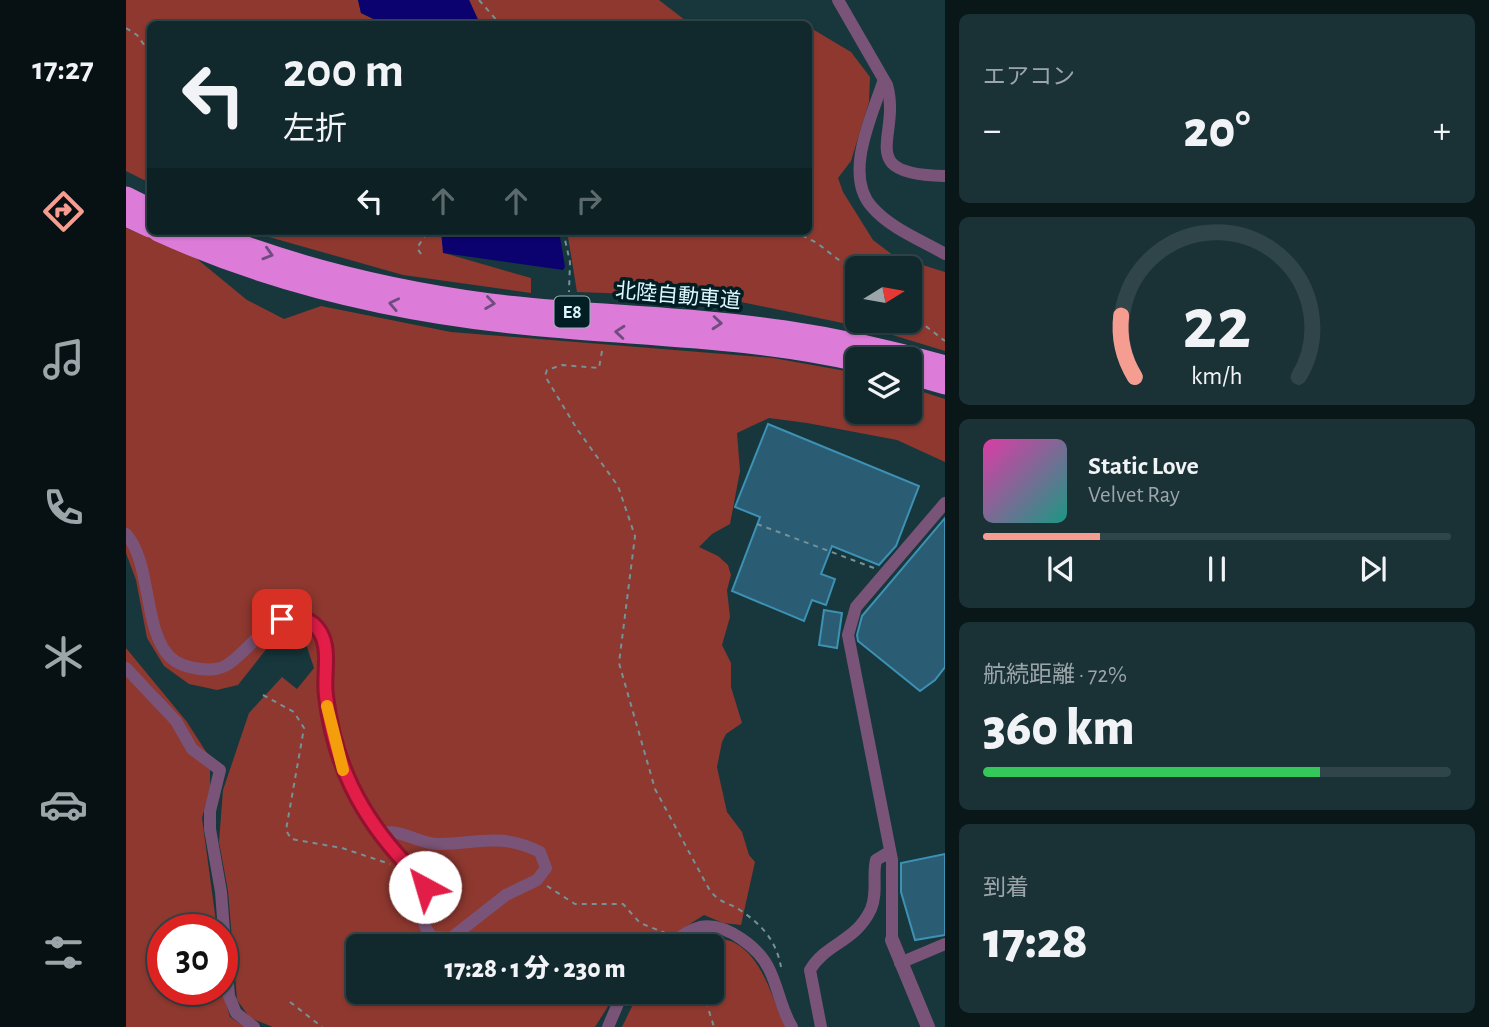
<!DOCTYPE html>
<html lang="ja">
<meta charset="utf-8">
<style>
body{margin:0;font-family:"Alegreya Sans","Noto Sans JP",sans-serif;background:#1a3135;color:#f1f3f6;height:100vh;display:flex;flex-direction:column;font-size:26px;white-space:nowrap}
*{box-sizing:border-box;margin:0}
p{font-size:23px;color:#9ca6aa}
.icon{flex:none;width:38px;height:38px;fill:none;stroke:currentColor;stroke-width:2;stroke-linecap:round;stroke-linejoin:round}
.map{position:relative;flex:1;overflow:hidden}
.details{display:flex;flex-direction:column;gap:14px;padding:14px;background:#091719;width:544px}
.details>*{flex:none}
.banner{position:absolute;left:21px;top:21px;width:665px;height:214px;border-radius:10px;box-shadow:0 2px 5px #0004,0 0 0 2px #304549;background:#11292d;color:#f1f3f6;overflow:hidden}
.needle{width:46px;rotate:79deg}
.fabs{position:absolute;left:719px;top:256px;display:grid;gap:14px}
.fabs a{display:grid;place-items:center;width:77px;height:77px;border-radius:10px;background:#11292d;box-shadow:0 2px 5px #0004,0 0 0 2px #304549;font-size:35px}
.speed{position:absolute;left:21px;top:914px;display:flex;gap:14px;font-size:35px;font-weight:700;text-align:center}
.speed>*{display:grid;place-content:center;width:91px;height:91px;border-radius:50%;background:#11292d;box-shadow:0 2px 5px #0004,0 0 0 2px #304549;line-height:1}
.speed .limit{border:10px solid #d22;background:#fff;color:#111}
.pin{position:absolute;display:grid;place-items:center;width:60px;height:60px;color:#fff;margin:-30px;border-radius:14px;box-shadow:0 4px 10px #0006}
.me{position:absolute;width:77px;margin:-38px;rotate:321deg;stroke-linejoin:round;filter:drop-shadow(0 0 5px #0008)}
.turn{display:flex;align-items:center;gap:24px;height:147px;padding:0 21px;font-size:32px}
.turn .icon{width:91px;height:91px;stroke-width:2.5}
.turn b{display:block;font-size:49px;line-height:60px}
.lanes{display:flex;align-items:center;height:66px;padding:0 21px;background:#0003;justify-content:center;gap:35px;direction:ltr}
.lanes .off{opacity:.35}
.big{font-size:52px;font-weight:800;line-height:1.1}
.details .widget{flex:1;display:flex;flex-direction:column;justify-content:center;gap:10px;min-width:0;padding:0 24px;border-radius:10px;background:#1a3135}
.details .dial{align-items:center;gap:0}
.dial svg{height:182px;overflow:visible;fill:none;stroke:#304549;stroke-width:7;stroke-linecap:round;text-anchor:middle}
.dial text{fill:#f1f3f6;stroke:none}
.song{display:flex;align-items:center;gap:21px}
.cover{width:84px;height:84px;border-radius:10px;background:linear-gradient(135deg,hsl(320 70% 55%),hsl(170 70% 35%))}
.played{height:7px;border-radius:4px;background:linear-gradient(90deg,#f59d90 25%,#304549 25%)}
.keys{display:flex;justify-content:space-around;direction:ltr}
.heat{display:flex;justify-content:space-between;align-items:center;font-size:38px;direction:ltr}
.charge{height:10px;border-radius:5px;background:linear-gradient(90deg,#34c759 72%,#304549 0)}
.trip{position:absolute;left:220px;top:934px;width:378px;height:70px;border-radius:10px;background:#11292d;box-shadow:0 2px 5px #0004,0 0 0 2px #304549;font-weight:800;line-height:70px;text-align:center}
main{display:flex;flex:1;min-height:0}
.dock{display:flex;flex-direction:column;width:126px;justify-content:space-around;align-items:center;background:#071012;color:#9ca6aa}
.dock .icon{width:49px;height:49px}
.dock .on{color:#f59d90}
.dock b{font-size:32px;color:#f1f3f6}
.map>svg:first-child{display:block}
.green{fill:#8e382f;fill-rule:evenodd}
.water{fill:#0c026f}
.building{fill:#2a5d74;stroke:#3d91b4;stroke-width:2}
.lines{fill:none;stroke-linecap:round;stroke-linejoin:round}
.path{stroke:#749297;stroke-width:2;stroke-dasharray:5 5;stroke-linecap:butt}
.minor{stroke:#7a5478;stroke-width:12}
.tertiary{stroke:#7a5478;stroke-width:14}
.motorway{stroke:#dc7cd8;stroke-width:21}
.oneway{stroke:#6e4d7e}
.route-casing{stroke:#92132f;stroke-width:18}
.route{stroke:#e11d48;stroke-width:12}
.slow{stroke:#f59e0b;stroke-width:12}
.labels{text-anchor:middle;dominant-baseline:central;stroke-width:7;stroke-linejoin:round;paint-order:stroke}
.shield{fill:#001e23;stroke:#9bb7bc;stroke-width:2}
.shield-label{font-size:19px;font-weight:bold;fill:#ddf8fd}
.street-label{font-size:21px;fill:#ddf8fd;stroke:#001e23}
</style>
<main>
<nav class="dock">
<b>17:27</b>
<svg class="icon on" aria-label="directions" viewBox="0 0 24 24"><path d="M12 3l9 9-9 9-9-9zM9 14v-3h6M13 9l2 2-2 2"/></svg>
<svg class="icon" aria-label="music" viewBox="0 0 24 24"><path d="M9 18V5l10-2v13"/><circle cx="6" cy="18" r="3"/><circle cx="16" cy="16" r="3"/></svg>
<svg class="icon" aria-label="phone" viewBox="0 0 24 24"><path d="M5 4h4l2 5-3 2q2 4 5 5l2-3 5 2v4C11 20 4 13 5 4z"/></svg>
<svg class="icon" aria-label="climate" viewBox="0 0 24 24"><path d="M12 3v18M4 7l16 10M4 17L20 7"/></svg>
<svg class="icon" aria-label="car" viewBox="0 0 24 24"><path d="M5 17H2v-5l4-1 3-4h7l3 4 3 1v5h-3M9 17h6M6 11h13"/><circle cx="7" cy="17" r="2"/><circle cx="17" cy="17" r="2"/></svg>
<svg class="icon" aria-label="filters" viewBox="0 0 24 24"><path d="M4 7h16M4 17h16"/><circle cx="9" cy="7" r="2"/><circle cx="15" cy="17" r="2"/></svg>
</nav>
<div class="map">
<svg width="819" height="1027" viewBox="0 0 819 1027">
<rect width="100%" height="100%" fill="#17373c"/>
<g class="green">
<path d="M0,0H232L235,13L258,24H24V183L0,171Z"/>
<path d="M343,0H533L564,24H354Z"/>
<path d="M683,27L725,52L744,77L743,102L725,161L712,178L717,192L747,240L768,256L819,272V351L750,330L591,297L451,292L441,231H682ZM732,268H784V320H732Z"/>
<path d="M0,228L65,254L121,300L158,319L195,306L325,332L647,358L731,373L732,411H784V388L819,399V462L771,440L681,423L643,418L611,433L614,471L604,524L586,534L573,547L592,556L602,565L605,575L601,590L604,617L596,645L605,663V687L616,723L600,734L596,742L591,767L601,812L616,832L623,855L629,862L615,925L597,923L578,915L528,947H233V992H491L469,1027H147L124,1018L111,1000L102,891L93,842L97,790L123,713L156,677L171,689L188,668L179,641L167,631L149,638L112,685L91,690L63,684L38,666L21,638L10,580L0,553Z"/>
<path d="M122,231H315L318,253L405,278V293L277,275Z"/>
<path d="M0,648L61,722L84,758V787L76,818L91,929H37V989H96L104,1017L119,1027H0Z"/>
<path d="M571,936C582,938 600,938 609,943C639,960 645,999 660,1027H496L513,992H586V947H559Z"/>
</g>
<g class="water">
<path d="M232,0H343L354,24H258L235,13Z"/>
<path d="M315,231H433L439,267L437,270L317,253Z"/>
</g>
<g class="building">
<path d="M642,424L793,486L770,546L753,565L706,546L695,574L709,579L700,605L686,600L678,621L606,591L634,517L609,507Z"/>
<path d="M819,518V667L809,680L794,691L732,641L731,635L736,616Z"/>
<path d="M698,610L716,613L711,648L693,645Z"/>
<path d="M819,854V935L789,940L775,892V863Z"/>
</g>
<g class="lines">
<g class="path">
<path d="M353,0L374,24"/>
<path d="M0,28L11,35L24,53"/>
<path d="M437,231L444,262L443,292"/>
<path d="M667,231L691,243L732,275"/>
<path d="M295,254L291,248L302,231"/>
<path d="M784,314L819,341"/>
<path d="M476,351L473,368L436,365L421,370L419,376L451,429L492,486L509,536L493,663L529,789L583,889C594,904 600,901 614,910C636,925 650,940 655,967"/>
<path d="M631,524L748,568"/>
<path d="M137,695L168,712L178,728L160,830L165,839L216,848L264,864"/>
<path d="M421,886L449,904H497L514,923L542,934"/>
<path d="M577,992L588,1027"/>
<path d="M164,1002L196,1027"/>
</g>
<g class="minor">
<path d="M712,0L761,85C776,137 726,174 819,176"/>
<path d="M757,82C746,116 717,175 746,207C764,228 795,240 819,254"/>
<path d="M0,534C26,563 17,630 44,657C51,664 59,666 68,668C79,670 89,671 99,666C125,653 157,590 191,627C206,643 197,674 199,694C202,723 210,761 223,787C237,814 260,843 281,864C287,871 295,874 301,880C294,898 292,922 306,937L325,938L380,895L411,880L420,868L414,852C374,832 353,844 313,844C292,844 278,829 256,833"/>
<path d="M0,668L50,721L66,749L94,770L84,811V829L95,892L103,996L110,1013L128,1027"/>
<path d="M766,940V860L722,635L730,607L819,503"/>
<path d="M541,947C551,940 561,930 574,927C600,922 634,948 644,971C653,990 655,1009 666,1027"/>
<path d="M774,963L819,944"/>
<path d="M482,1027L497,992"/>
<path d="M695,1027L684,970C701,942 729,943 745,909C752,892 746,876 750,860L760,854L766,860"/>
</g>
<path class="tertiary" d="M766,940L802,1027"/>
<g class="motorway">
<path d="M0,197L24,209"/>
<path d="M0,216L24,227"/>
<path d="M32,231C155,287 293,316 427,327C528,336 632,338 732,361"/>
<path d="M78,231C169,268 267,291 364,304C462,316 561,316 659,331C713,339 766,351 819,366"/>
<path d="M784,374L819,384"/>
</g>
</g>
<defs><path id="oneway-chevron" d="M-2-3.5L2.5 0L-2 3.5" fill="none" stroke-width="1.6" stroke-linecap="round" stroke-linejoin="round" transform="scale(1.75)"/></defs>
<g class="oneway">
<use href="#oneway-chevron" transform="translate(142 254) rotate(17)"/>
<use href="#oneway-chevron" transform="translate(364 303) rotate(8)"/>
<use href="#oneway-chevron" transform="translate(268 304) rotate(-168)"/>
<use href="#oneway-chevron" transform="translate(591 323) rotate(5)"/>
<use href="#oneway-chevron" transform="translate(494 332) rotate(-175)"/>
</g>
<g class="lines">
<g class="route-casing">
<path id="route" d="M156,619C171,615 186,618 194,632C205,650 197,676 200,696C208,763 234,815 280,864C287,870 295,874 301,880L299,887"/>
</g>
<use href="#route" class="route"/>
<path class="slow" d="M201,706L217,770"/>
</g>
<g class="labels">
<rect class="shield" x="428.5" y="296.5" width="35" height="31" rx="5"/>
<g class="shield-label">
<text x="446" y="312">E8</text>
</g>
<g class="street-label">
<text transform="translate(552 296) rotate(5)">北陸自動車道</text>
</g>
</g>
</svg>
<div class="fabs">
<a><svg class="needle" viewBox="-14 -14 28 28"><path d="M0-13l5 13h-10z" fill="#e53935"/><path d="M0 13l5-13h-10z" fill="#9ca6aa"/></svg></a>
<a><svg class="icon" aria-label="layers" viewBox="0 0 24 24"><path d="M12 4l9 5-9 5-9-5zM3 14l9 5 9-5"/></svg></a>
</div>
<div class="speed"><div class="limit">30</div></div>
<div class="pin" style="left:156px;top:619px;background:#d93025"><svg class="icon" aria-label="arrive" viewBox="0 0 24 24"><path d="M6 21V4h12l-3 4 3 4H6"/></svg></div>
<svg class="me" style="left:299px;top:887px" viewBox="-20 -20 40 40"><circle r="19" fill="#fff"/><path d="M0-13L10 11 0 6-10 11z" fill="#e11d48"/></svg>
<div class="trip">17:28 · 1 分 · 230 m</div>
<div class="banner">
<div class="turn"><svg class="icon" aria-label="left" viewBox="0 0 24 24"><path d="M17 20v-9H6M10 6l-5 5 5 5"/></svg><div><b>200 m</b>左折</div></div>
<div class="lanes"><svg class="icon" aria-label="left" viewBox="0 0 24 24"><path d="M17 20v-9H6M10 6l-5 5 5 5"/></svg><svg class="icon off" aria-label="ahead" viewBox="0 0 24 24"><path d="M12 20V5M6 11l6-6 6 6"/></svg><svg class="icon off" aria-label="ahead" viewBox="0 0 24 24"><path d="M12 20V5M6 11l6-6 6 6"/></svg><svg class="icon off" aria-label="right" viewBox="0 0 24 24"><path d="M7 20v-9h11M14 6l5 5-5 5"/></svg></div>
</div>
</div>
<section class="details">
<div class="widget"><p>エアコン</p>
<div class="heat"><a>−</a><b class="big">20°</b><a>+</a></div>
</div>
<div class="widget dial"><svg viewBox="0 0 100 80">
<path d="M14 69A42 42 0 1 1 86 69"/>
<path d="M14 69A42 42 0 0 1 8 42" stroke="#f59d90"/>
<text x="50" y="56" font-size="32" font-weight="700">22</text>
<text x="50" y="72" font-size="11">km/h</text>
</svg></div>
<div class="widget">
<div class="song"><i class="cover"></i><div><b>Static Love</b><p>Velvet Ray</p></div></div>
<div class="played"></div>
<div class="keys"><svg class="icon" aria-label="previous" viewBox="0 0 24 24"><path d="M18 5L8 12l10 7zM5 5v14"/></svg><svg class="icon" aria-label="pause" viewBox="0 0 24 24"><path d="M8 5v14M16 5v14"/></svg><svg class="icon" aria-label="next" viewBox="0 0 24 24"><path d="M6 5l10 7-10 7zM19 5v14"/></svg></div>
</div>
<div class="widget"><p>航続距離 · 72%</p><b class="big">360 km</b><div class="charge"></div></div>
<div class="widget"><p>到着</p><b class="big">17:28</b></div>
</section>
</main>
